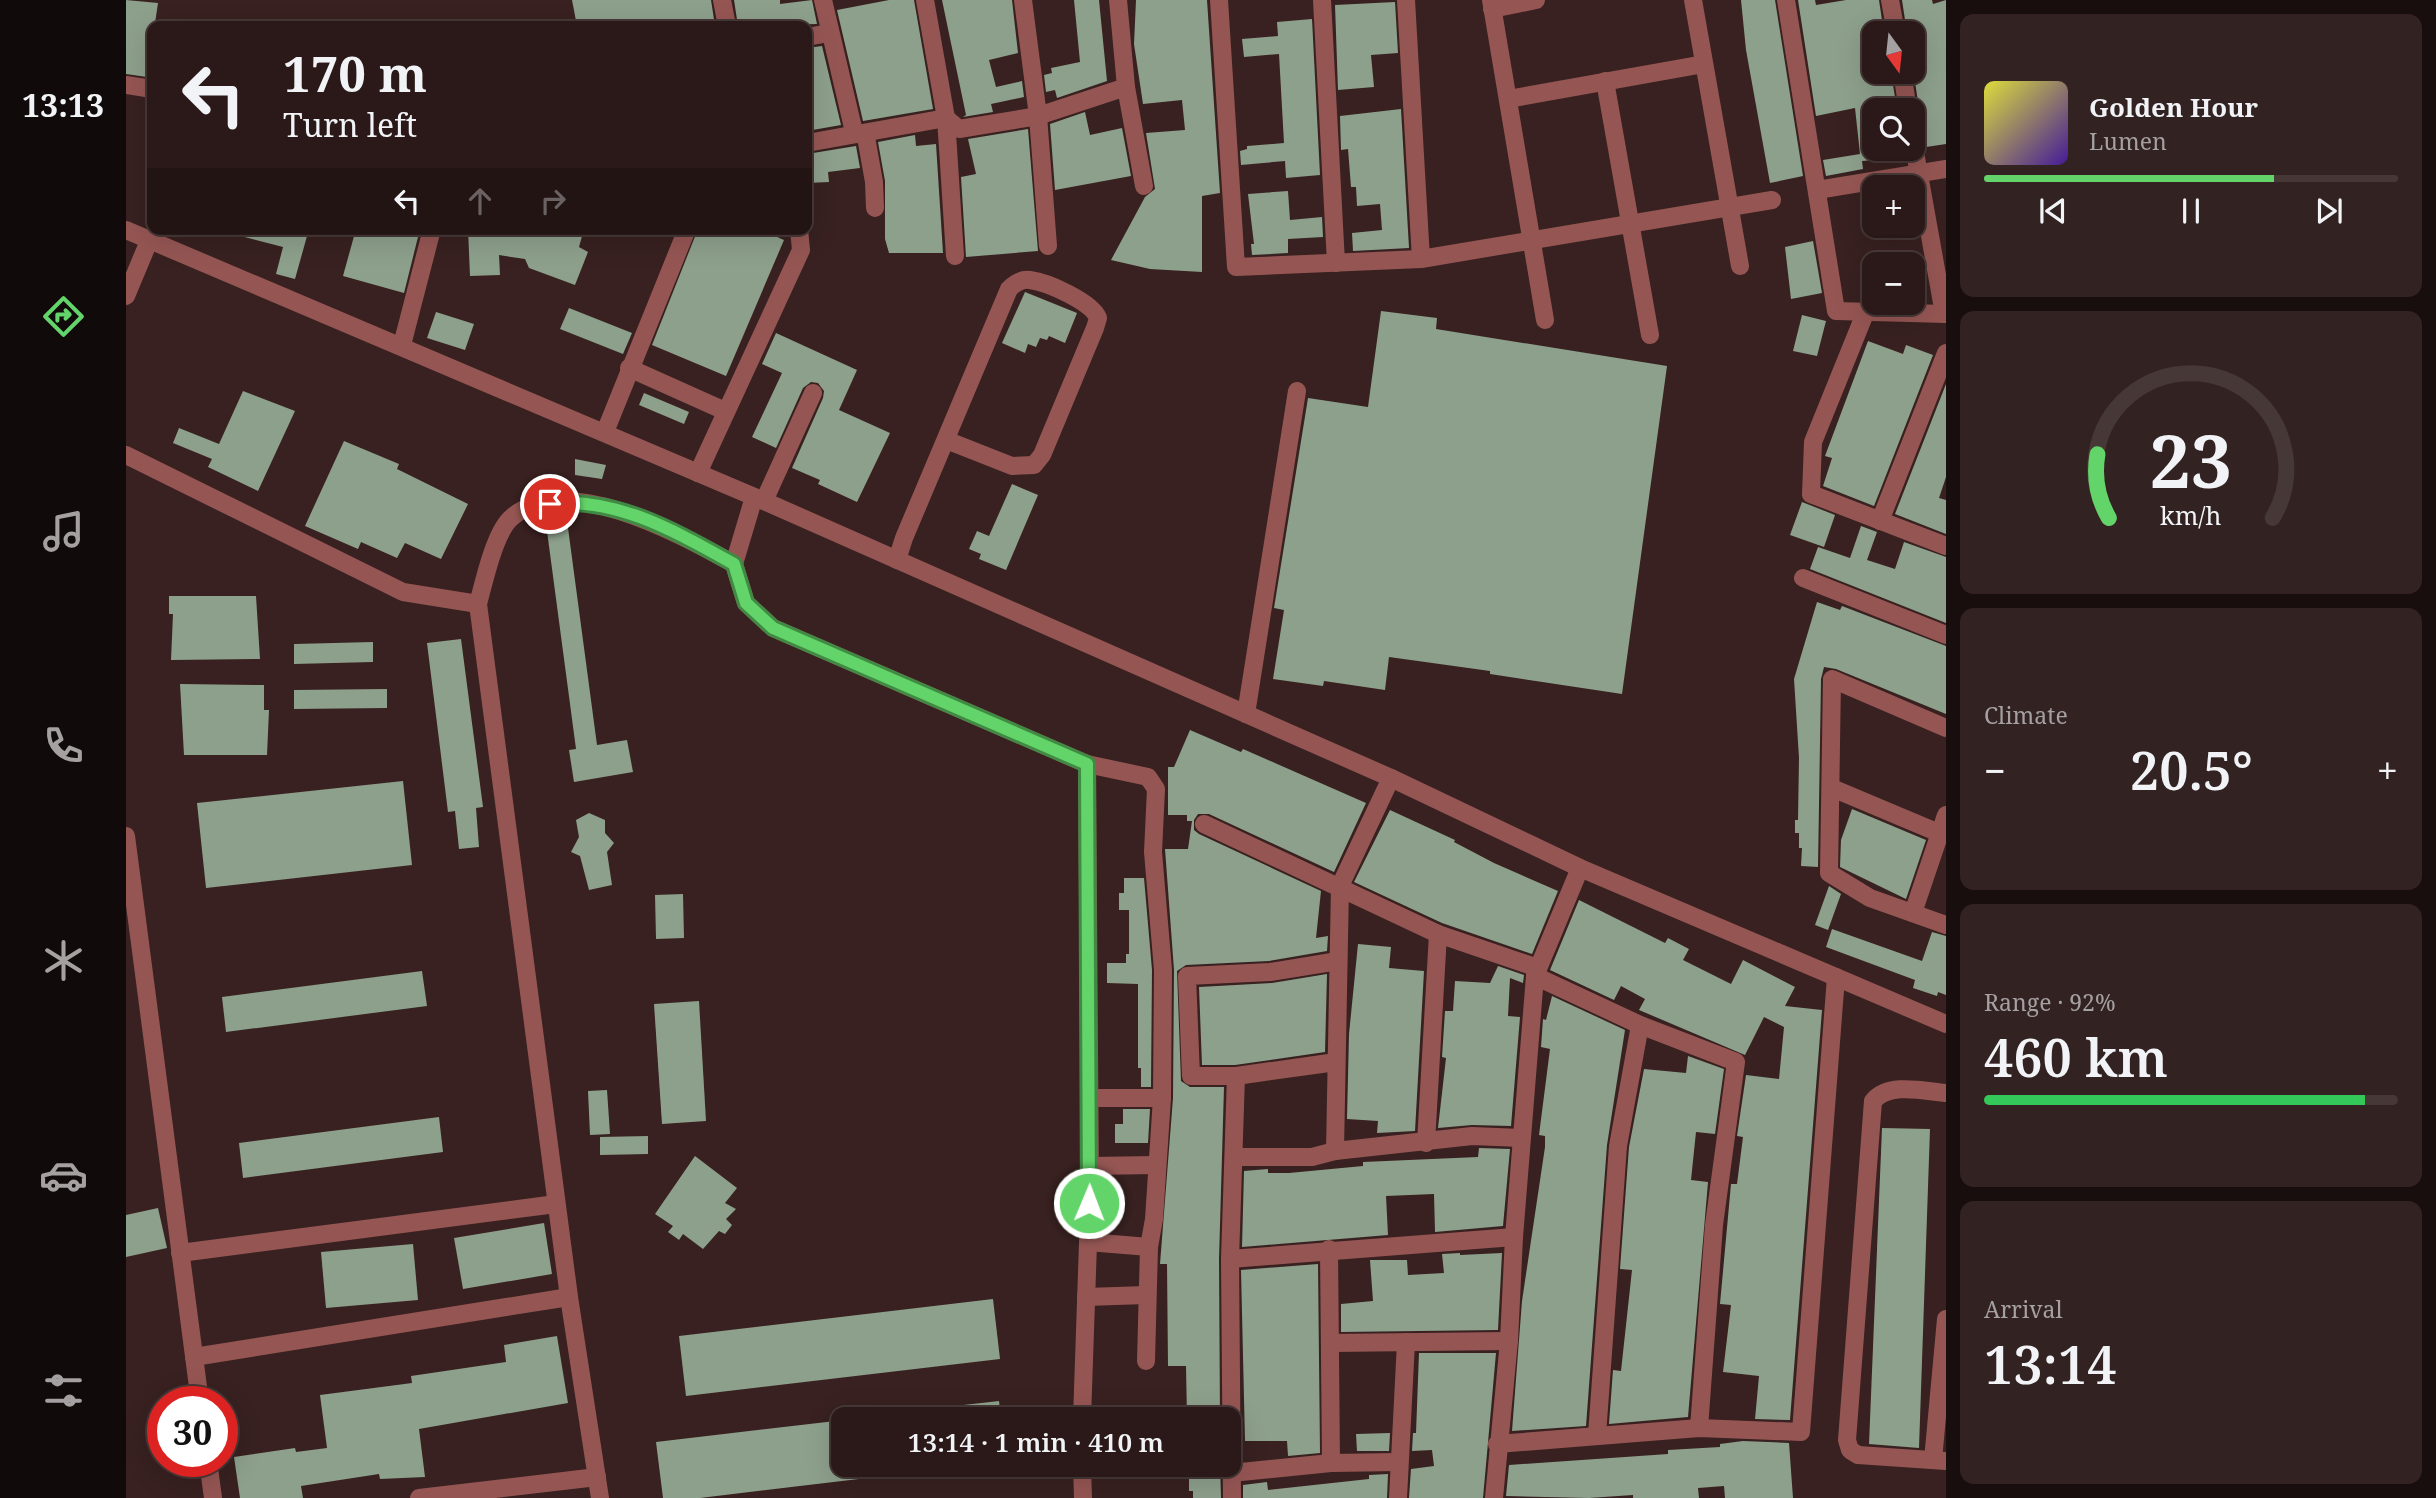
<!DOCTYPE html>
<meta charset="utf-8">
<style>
body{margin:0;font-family:"Noto Serif",serif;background:#322221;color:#f1f3f6;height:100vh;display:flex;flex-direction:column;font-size:26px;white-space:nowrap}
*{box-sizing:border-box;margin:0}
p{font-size:23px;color:#a5a0a2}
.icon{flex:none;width:38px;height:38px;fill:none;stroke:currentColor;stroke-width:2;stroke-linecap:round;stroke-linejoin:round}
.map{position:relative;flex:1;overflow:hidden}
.details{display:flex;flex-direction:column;gap:14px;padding:14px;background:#170e0d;width:490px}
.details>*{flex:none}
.hud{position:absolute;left:21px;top:21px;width:665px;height:214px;border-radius:14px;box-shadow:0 7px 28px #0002,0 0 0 2px #463837;background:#2a1918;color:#f1f3f6;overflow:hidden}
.needle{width:46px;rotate:165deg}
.controls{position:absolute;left:1736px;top:21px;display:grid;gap:14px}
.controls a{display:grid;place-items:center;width:63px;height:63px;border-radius:14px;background:#2a1918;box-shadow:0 7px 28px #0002,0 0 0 2px #463837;font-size:35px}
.speed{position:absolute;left:21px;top:1386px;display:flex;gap:14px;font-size:35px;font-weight:700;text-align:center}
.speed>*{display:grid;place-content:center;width:91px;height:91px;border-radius:50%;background:#2a1918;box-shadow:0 7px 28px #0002,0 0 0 2px #463837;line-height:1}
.speed .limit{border:10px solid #d22;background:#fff;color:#111}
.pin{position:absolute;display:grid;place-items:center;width:60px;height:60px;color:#fff;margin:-30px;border:4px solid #fff;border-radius:50%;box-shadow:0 2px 7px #0007}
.me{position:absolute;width:77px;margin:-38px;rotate:1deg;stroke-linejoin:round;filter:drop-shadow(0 0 5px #0008)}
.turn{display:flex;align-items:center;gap:24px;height:147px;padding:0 21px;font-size:32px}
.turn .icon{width:91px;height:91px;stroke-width:2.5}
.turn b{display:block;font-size:49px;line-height:60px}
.lanes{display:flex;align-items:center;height:66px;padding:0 21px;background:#0003;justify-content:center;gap:35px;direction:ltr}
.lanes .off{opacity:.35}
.big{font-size:52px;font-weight:600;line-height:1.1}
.details .widget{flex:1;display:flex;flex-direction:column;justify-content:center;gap:10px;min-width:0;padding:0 24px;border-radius:14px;background:#322221}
.details .dial{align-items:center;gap:0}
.dial svg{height:182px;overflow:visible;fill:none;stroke:#463837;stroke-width:7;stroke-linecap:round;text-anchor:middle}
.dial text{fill:#f1f3f6;stroke:none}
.song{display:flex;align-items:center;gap:21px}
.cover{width:84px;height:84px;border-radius:10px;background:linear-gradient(135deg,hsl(60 70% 55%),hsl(260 70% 35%))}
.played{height:7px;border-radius:4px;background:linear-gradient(90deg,#63d469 70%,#463837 70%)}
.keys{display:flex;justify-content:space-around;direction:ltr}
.heat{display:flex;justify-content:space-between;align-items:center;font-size:38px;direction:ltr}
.charge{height:10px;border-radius:5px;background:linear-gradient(90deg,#34c759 92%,#463837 0)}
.trip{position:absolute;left:705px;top:1407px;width:410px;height:70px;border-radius:14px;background:#2a1918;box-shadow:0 7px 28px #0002,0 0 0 2px #463837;font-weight:600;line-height:70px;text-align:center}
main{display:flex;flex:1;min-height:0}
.tabs{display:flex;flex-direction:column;width:126px;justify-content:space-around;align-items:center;background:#110a0a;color:#a5a0a2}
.tabs .icon{width:49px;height:49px}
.tabs .on{color:#63d469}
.tabs b{font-size:32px;color:#f1f3f6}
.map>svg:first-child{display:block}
.building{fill:#8da08c}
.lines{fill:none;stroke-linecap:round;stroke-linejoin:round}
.minor{stroke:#955653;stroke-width:18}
.route-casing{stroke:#408a44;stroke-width:18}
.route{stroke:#63d469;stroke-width:12}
</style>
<main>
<nav class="tabs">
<b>13:13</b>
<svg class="icon on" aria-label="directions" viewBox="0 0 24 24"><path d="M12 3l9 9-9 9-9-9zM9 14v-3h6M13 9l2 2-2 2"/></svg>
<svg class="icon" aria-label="music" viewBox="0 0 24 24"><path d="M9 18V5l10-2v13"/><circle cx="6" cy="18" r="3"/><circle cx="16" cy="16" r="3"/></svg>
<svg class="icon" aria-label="phone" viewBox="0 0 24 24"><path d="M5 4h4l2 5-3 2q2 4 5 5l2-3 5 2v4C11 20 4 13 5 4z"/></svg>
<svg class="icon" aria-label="climate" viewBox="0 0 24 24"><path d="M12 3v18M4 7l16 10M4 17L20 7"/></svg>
<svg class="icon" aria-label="car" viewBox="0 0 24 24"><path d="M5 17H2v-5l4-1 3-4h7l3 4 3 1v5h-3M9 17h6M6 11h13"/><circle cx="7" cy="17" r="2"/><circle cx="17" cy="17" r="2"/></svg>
<svg class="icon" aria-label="filters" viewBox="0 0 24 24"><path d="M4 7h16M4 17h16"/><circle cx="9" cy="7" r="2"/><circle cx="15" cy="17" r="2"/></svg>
</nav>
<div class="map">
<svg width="1820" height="1498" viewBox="0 0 1820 1498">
<rect width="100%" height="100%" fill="#382120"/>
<g class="building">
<path d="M0,0L32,3L21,77L0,74Z"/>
<path d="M446,0H585L589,26H451Z"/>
<path d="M608,0H654V4L686,0L691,24L612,26Z"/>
<path d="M763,0H788L807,109L737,121L711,10Z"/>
<path d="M816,0H886L892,53L863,60L870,87L896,81L898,97L865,104L867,112L837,117L840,115Z"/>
<path d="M948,0H973L981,81L931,98L929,90L920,92L918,75L926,73L925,68L954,62Z"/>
<path d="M1010,0H1081L1094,193L1076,196V272L1024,269L985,260L1019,197L1029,189L1020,133L1059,130L1056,100L1017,104L1008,44Z"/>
<path d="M1615,0H1649L1677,176L1644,183L1620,50Z"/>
<path d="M1672,0H1689L1690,5L1720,0H1753L1757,27L1748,29V72H1765L1771,110H1748V160L1736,161L1737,169L1700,176L1697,160L1734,154L1729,108L1690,116Z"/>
<path d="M1776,0H1806L1807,4L1820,0V144L1800,147L1796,134L1791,131L1789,119L1793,108L1787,69V33H1781Z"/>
<path d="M1269,2L1272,53L1245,55L1248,87L1212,90L1209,5Z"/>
<path d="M1186,19L1194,175L1160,178L1159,161L1115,165L1114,151L1121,149V146L1158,143L1153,54L1118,57L1116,39L1152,36L1151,22Z"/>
<path d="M696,46L715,125L681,131V48Z"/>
<path d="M1275,109L1283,248L1227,251L1226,233L1256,230L1254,204L1231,206L1230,187H1225L1222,149L1215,150L1214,116Z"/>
<path d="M959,112L964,135L996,128L1005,176L929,190L924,124Z"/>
<path d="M902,129L912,251L840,257L835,177L850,174L842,139Z"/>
<path d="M789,135L790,146L810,144L817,253H763L759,239V181L752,142Z"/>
<path d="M730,146L734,168L702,172L703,182L681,183V154Z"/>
<path d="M1162,191L1164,220L1196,217L1197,237L1162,239V253L1126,255L1125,244H1128L1122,194Z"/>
<path d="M108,229H183L169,279L150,274L157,247L107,234Z"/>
<path d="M230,229H294L278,293L217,276Z"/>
<path d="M342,229H458L453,247L462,252L449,285L403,268L399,259L373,255L374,275L344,276Z"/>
<path d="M572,229H633L658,240L600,376L526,345Z"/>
<path d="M1687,241L1696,293L1665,299L1659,247Z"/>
<path d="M899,292L951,313L939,343L923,336L921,340L914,338L910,347L902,344L899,353L876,343Z"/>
<path d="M443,308L506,333L497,354L434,329Z"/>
<path d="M1255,311L1311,318L1310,329L1541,366L1496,694L1364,674V671L1263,657L1259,690L1198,681L1197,686L1147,679L1158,610L1148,608L1182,398L1242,407Z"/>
<path d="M310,312L348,324L339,350L301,338Z"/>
<path d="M1676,315L1700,321L1691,356L1667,351Z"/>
<path d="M650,333L731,370L713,410L764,433L731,502L692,484L694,480L666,468L697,398L698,391L692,383L685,382L677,388L650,448L626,437L656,373L636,364Z"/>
<path d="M1742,341L1777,354L1780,345L1807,355L1748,506L1697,486L1706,458L1699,456Z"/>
<path d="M1820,384V477L1813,498L1820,500V534L1769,514Z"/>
<path d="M117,391L169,411L132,491L82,467L86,459L47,443L53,428L93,444Z"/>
<path d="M518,393L563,412L558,424L513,405Z"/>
<path d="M218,441L273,464L271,469L342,504L315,559L279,543L271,558L235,542L232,549L179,526Z"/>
<path d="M449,459L480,465L476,479L449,475Z"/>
<path d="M886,484L912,495L880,570L853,559L855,554L843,549L851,531L863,536Z"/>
<path d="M1676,502L1709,515L1698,547L1664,535Z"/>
<path d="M440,513L471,745L501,740L507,772L448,782L443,750L450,749L419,516Z"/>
<path d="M1735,526L1751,532L1741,560L1769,569L1778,542L1820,557V623L1684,569L1692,547L1724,558Z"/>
<path d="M43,596H130L134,659L45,660L47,614H43Z"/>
<path d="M1691,602L1714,610L1716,606L1820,646V714L1710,669L1698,667L1695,679L1692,867L1675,866L1676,848H1673V833H1669V820H1672L1673,758L1668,679Z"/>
<path d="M335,639L357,807L350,808L353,847L333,849L329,811L322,812L301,643Z"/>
<path d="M247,642V662L168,664V644Z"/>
<path d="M54,684L138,685V710H143L141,755H58Z"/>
<path d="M261,689V708L168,709V690Z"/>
<path d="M1064,730L1115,752L1117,749L1240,803L1208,872L1083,814H1072L1068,820V830L1073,834L1195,891L1190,938L1202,936L1201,951L1143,961L1060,965L1051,971L1055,1081L1064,1087H1098L1093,1259L1094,1419H1061L1060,1366H1042L1041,1264H1034L1047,1098L1048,970L1039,849H1062L1066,821H1061V815H1042V767H1048Z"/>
<path d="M277,781L286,865L80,888L71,803Z"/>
<path d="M1726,809L1800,840L1780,899L1714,867L1715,840Z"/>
<path d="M1264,810L1329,840L1328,842L1368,863L1432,891L1406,954L1316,923L1228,882Z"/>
<path d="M463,813L479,820V833L488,843L481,852L486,885L463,890L454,856L445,852L453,837L450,820Z"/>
<path d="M998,878H1018L1026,970L1025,1087H1015V1068H1012V984L981,983V963H1000V954H1003V910H993V893H998Z"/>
<path d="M1703,886L1715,894L1702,930L1689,925Z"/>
<path d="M557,894L558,938L530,939L529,895Z"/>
<path d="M1453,900L1539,943L1542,938L1563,949L1557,960L1605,984L1617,960L1669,987L1659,1006L1696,1010L1664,1420L1629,1419L1633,1376L1597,1372L1605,1305L1594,1304L1605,1184H1611L1617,1137L1611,1136L1620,1075L1653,1079L1658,1027L1638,1017L1619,1055L1513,1010L1519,999L1495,986L1488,1000L1424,970Z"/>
<path d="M1706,929L1796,961L1806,932L1820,936V995L1812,992L1811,996L1787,988L1789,980L1700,947Z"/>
<path d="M1232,944L1265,947L1263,968L1298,971L1289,1131L1251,1133L1252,1121L1221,1119L1223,1034Z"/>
<path d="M1372,966L1398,975L1397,983L1384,978L1382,1016L1394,1017L1385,1126L1346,1125L1312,1128L1320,1058L1316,1057L1319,1011H1327L1329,981L1364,983Z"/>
<path d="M296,971L301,1006L100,1032L96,997Z"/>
<path d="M1201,974L1199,1052L1109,1065H1076L1073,987L1146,983Z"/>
<path d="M1426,996L1499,1030L1481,1145L1460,1426L1386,1431L1396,1301L1419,1147V1136L1413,1135L1424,1049L1415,1047L1417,1019L1420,1020Z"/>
<path d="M573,1001L580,1121L536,1124L528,1004Z"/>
<path d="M1562,1056L1598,1069L1589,1134L1570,1132L1565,1180L1582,1182L1562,1417L1483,1424L1487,1370L1495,1371L1506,1270L1494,1269L1503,1147L1518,1069L1560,1073Z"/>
<path d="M481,1090L484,1134L464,1135L462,1091Z"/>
<path d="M997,1109H1024L1022,1143H989V1124H997Z"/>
<path d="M313,1117L317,1152L117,1178L113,1143Z"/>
<path d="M1756,1128L1804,1129L1793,1448L1743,1444Z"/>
<path d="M522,1136V1154L474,1155V1137Z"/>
<path d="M1353,1148L1384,1149L1377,1226L1309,1232L1308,1194L1260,1196L1262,1235L1116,1247L1118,1171L1142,1169V1173H1163L1237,1166V1162L1352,1157Z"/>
<path d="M569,1156L611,1188L599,1203L610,1209L600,1219L606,1225L599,1234L593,1231L577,1249L557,1234L553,1240L542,1232L547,1226L529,1214Z"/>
<path d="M32,1208L41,1248L0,1257V1215Z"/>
<path d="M418,1223L426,1274L337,1289L328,1238Z"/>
<path d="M287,1244L292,1300L200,1308L195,1252Z"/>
<path d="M1334,1253V1255L1376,1253L1372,1330L1215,1332V1304L1247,1301L1244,1260H1281L1282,1275L1318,1273L1316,1254Z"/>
<path d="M1192,1264L1194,1453L1162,1456L1161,1441H1119L1115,1270Z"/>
<path d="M867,1299L874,1359L560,1396L553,1336Z"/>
<path d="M431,1336L442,1403L293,1429L299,1477L254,1479L253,1474L175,1486L177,1498H114L108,1457L169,1448L170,1452L201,1448L194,1395L286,1383L285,1376L380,1362L378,1345Z"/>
<path d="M1293,1353H1370L1357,1498H1283L1285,1469L1308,1466L1306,1450L1286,1451L1287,1433H1290Z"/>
<path d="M873,1401L875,1419H793V1410Z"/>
<path d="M718,1420V1465H774L775,1474L574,1498H537L530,1442Z"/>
<path d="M1264,1433L1263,1451H1231L1230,1434Z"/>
<path d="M1617,1441L1663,1443L1667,1498H1599L1598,1486L1572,1488L1573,1498H1507V1495L1463,1498L1380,1496L1383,1465L1542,1454V1450L1594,1447V1444Z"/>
<path d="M1063,1465H1094L1095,1498H1067V1491H1063Z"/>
<path d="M1262,1474L1261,1498H1117V1485L1141,1482L1142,1490L1243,1479V1475Z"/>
</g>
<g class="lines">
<g class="minor">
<path d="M596,0L601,26"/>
<path d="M697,0L728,132L740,137L748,182L749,208"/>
<path d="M799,0L820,118L829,256"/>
<path d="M897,0L912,116L922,246"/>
<path d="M992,0L1000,87L1018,186"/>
<path d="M1093,0L1110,267L1295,259L1646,200"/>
<path d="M1196,0L1210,263"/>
<path d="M1280,0L1295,259"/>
<path d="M1365,0L1419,320"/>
<path d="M1567,0L1614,266"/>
<path d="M1660,0L1710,311L1820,314"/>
<path d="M1764,0L1770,33"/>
<path d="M1366,9L1410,0"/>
<path d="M681,37L703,33"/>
<path d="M1776,72L1782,110"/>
<path d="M1479,81L1524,335"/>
<path d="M0,85L20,88"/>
<path d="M1382,99L1578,64"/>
<path d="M1787,141L1818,314"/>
<path d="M681,143L820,118L833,129L912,116L1000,87"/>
<path d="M1691,190L1820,169"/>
<path d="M0,230L638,501L1265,778L1454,868L1820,1024"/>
<path d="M0,296L23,241"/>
<path d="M1740,311L1687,442L1685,494L1820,546"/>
<path d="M276,345L306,229"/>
<path d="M503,368L599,411"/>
<path d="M479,432L561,229"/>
<path d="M0,455L277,592L352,604"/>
<path d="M572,473L675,250L673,229"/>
<path d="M628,497L608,564L620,603L647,628L961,764L964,1184L956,1419"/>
<path d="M638,501L687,393"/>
<path d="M1754,521L1820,353"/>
<path d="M771,560L778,538L883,289C888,284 896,279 904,280C921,282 966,302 972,318L969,328L916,455L908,465L886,466L820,440"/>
<path d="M1677,578L1820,635"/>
<path d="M1120,714L1171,391"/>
<path d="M1820,728L1706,679L1703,873L1744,898L1820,925"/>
<path d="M961,764L1022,777L1030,789L1027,852L1037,970L1036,1098L1028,1219L1023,1247L1020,1361"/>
<path d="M1706,788L1813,833"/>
<path d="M1078,824L1312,934L1412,968"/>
<path d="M0,836L74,1402"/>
<path d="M1787,913L1820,815"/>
<path d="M1409,976L1514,1025L1610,1062L1588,1225L1573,1428"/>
<path d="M1210,1062L1110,1076H1065L1061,976L1144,972L1212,961"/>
<path d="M1820,1093C1797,1091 1763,1082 1747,1101L1721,1440L1724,1450L1732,1455L1820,1461"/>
<path d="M963,1098H1036"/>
<path d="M1300,1143L1312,934"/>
<path d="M1209,1151L1214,886L1265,778"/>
<path d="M1110,1157H1186L1209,1151L1346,1136L1395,1138"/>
<path d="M963,1166L1031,1165"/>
<path d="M962,1242L1023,1247"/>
<path d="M1203,1249L1205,1463"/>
<path d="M54,1253L430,1204"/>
<path d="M1104,1259L1388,1237"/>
<path d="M960,1297L1020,1295"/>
<path d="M1204,1343L1383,1341"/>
<path d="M68,1357L443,1297"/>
<path d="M1471,1435L1492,1146L1514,1025"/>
<path d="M1371,1444L1573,1428L1675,1432L1710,977"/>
<path d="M1807,1460L1820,1319"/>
<path d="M82,1461L87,1498"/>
<path d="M956,1465L957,1498"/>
<path d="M1105,1473L1205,1463L1273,1462"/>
<path d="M293,1498L471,1477"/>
<path d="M474,1498L443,1297L352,604C358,582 368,535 384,519C438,469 555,535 608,564"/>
<path d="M1106,1498L1104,1259L1110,1076"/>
<path d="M1272,1498L1280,1342"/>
<path d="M1368,1498L1383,1341L1388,1237L1409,976L1454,868"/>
</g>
</g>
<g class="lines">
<g class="route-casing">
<path id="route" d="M424,504C490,496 552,533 608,564L620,603L647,628L961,764L963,1203"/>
</g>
<use href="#route" class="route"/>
</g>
</svg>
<div class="controls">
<a><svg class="needle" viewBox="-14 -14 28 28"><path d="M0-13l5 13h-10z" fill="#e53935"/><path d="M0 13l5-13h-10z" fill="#a5a0a2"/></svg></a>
<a><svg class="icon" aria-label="search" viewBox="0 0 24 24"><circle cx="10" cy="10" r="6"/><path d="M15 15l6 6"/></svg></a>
<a>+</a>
<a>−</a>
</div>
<div class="speed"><div class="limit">30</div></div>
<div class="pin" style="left:424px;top:504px;background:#d93025"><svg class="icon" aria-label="arrive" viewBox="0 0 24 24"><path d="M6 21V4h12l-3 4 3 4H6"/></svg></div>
<svg class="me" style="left:963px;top:1203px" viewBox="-20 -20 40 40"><circle r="17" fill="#63d469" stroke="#fff" stroke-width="3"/><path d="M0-11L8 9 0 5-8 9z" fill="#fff"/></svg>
<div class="trip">13:14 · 1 min · 410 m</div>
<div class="hud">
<div class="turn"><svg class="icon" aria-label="left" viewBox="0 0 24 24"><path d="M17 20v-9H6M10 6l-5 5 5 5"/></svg><div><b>170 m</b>Turn left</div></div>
<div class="lanes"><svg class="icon" aria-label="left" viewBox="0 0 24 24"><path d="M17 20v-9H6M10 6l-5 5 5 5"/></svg><svg class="icon off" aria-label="ahead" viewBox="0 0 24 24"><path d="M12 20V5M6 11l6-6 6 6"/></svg><svg class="icon off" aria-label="right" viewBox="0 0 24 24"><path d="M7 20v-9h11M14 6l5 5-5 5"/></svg></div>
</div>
</div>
<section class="details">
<div class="widget">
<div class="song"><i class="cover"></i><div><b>Golden Hour</b><p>Lumen</p></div></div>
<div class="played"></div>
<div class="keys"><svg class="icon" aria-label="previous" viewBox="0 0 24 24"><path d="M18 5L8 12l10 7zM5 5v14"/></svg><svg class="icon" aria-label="pause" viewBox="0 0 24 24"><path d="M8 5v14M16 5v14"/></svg><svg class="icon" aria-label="next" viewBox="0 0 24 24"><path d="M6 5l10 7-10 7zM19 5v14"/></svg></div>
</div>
<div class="widget dial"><svg viewBox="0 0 100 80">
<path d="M14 69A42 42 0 1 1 86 69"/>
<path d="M14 69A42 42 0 0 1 9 41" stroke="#63d469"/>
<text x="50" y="56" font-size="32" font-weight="700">23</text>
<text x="50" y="72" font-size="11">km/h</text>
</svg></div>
<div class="widget"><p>Climate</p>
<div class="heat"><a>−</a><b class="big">20.5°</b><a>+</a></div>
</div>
<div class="widget"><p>Range · 92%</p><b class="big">460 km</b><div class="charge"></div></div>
<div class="widget"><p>Arrival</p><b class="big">13:14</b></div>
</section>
</main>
